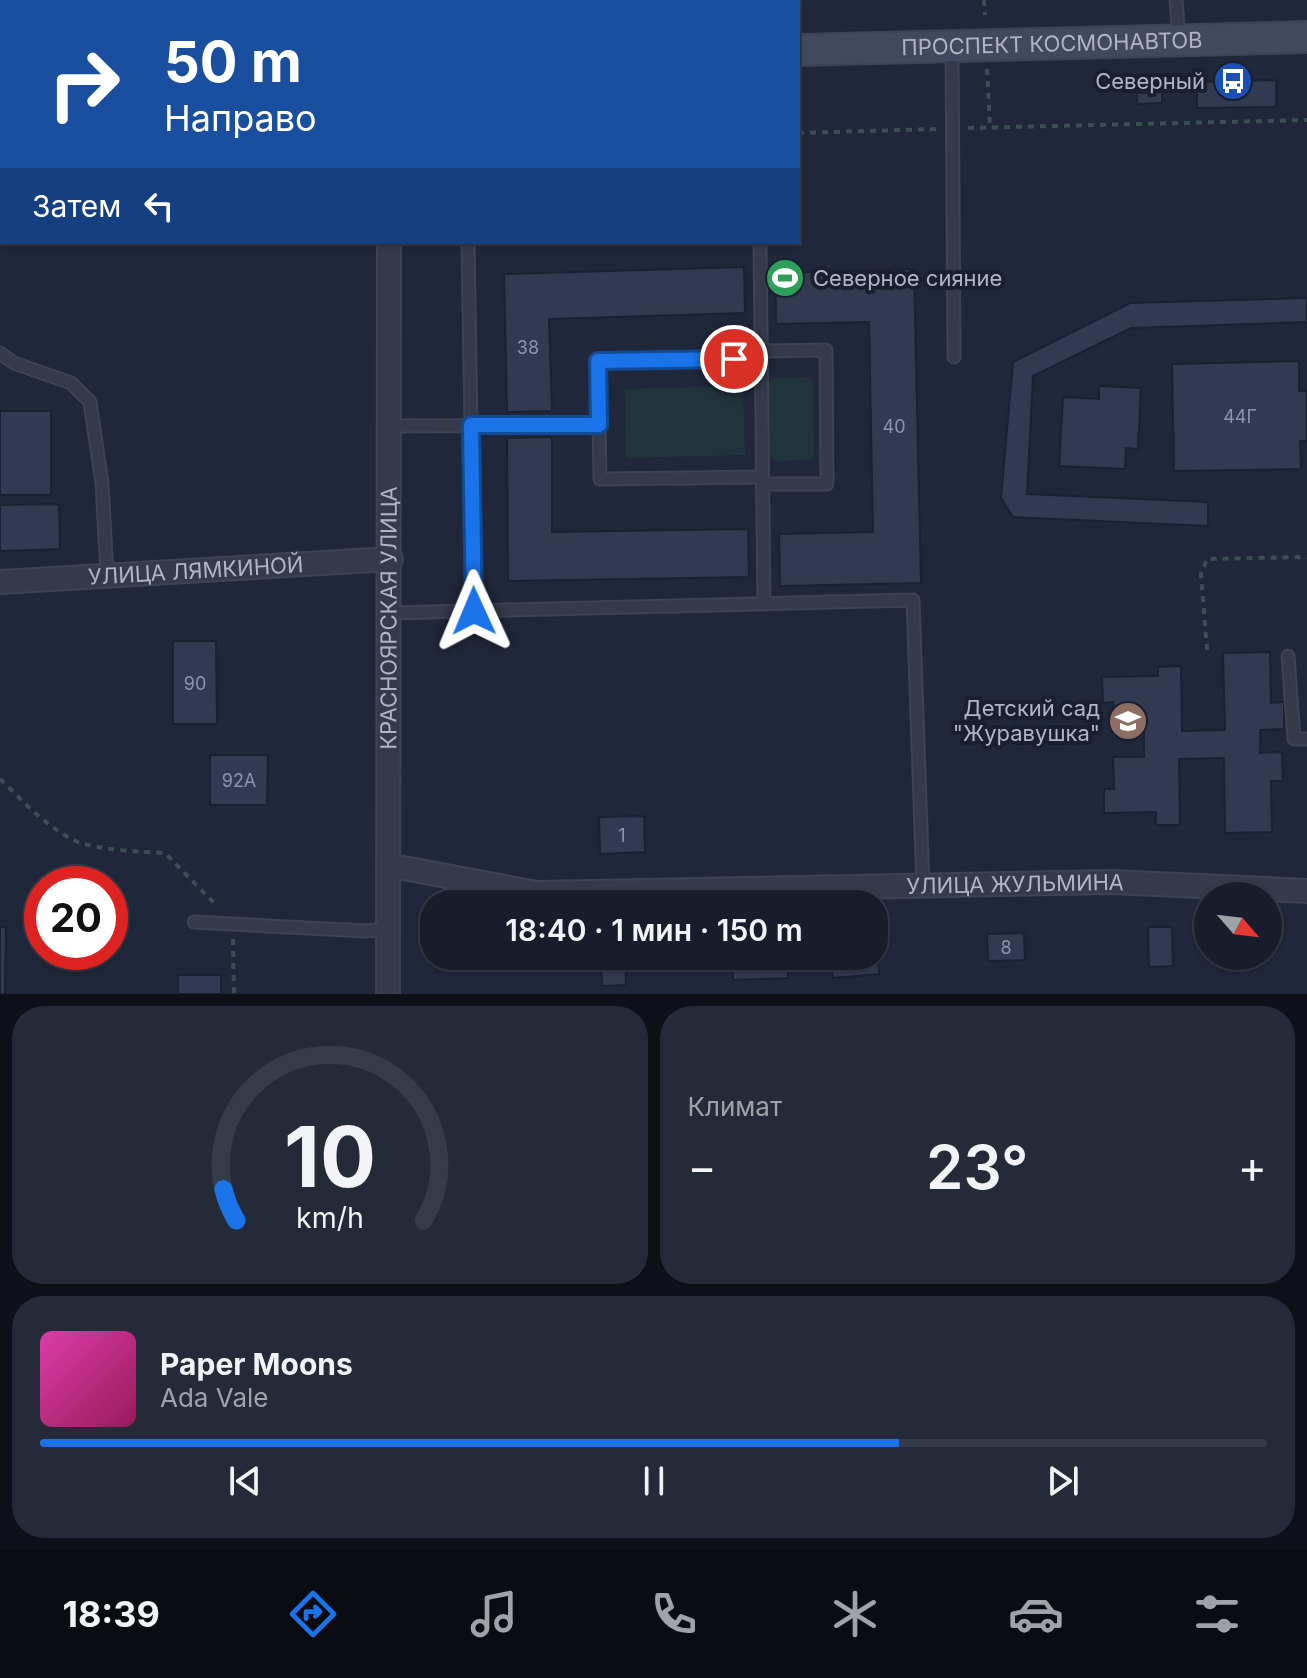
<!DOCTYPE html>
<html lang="ru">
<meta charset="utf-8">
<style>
body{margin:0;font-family:Inter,sans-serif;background:#252a38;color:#f1f3f6;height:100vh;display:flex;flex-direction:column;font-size:30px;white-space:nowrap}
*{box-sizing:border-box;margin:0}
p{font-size:26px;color:#9fa2a9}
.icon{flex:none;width:44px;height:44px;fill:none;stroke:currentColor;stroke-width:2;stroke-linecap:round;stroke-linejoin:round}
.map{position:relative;height:994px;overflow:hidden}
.panel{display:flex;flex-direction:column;gap:12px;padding:12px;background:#0d1018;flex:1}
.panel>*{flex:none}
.hud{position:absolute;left:0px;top:0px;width:800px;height:244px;box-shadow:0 2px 6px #0004,0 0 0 2px #363b48;background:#1a4fa0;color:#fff;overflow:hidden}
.needle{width:52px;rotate:118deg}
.buttons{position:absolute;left:1194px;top:882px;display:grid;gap:16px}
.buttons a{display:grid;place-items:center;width:88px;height:88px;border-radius:50%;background:#181d2c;box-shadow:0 2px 6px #0004,0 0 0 2px #363b48;font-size:40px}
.speed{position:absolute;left:24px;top:866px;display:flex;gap:16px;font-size:40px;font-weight:700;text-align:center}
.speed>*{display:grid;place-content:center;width:104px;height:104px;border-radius:50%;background:#181d2c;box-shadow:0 2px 6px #0004,0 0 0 2px #363b48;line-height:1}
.speed .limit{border:12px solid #d22;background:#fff;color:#111}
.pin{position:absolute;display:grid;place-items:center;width:68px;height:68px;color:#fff;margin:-34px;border:4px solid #fff;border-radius:50%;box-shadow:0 2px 8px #0007}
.me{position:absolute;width:88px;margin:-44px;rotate:359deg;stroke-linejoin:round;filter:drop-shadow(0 0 6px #0008)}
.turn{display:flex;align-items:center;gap:28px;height:168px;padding:0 32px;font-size:36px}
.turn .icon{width:104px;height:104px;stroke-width:2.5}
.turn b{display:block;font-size:56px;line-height:68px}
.then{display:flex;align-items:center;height:76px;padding:0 32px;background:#0003;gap:16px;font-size:30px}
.big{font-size:60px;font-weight:600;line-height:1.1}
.panel .tile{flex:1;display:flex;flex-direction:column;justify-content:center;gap:12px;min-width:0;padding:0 28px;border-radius:32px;background:#252a38}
.panel .dial{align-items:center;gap:0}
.dial svg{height:208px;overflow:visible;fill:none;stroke:#363b48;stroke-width:7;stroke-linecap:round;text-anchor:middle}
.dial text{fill:#f1f3f6;stroke:none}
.song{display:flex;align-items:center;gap:24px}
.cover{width:96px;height:96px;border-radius:12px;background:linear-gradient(135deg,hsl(320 70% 55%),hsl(330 70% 35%))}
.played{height:8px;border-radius:4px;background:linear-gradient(90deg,#1a73e8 70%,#363b48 70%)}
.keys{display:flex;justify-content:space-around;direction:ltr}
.heat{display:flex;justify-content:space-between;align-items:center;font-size:44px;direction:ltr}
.panel .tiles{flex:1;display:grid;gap:12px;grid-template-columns:1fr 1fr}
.tile:last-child{grid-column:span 2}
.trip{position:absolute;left:420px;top:890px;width:468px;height:80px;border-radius:32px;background:#181d2c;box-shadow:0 2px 6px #0004,0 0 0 2px #363b48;font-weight:600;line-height:80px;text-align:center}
.tab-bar{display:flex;height:128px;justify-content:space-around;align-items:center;background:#0a0c12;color:#9fa2a9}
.tab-bar .icon{width:56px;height:56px}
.tab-bar .current{color:#1a73e8}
.tab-bar b{font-size:36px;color:#f1f3f6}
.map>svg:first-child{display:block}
.green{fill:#22343b}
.building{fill:#323a51;stroke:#1b2131;stroke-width:2}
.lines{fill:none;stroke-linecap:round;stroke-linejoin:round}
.service-casing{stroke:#3d4354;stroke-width:15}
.minor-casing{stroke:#3d4354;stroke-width:26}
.secondary-casing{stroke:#3d4354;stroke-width:34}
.path{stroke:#3b4e54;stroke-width:4;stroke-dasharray:6 6;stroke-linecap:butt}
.service{stroke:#343a4a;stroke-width:11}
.minor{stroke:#343a4a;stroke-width:22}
.secondary{stroke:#42485e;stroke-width:30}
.route-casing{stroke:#114b97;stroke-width:20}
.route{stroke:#1a73e8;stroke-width:14}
.labels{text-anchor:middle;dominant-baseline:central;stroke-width:8;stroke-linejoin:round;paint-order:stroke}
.number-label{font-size:18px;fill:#8e94a8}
.street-label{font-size:22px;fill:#afb4c7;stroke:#191f2f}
.poi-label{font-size:22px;fill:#afb4c7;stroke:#191f2f;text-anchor:end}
</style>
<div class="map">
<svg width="1307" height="994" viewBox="0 0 1307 994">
<rect width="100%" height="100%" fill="#20273a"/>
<g class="green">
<path d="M809,377L813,383L814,456L811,460L775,461L770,456L769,383L773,378Z"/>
<path d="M743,386L745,455L626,458L625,389Z"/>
</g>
<g class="building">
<path d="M1276,80V107L1197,108V82Z"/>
<path d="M1162,92V103L1137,104V93Z"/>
<path d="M744,267L745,313L549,319L552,411L507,412L504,274Z"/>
<path d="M914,269L921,583L780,586L779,534L873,532L869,322L776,324L775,273Z"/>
<path d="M1307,298V322L1131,328L1033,376L1027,494L1208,502V526L1013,517L1001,498L1013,362L1130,303Z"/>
<path d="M1299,361V391H1307V441H1300L1301,469L1174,471L1172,364Z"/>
<path d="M1099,386L1141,388L1138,449L1126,448L1125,469L1059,466L1063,397L1099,399Z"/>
<rect x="0" y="411" width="51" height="84"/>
<path d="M552,437V532L748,529L749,577L508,581L507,438Z"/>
<path d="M59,504L60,549L0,551V505Z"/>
<path d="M173,641H216L217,724H173Z"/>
<path d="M1270,652L1271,703L1284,702V729L1260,730V753L1282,752L1283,781H1271L1272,832L1225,833L1224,758L1179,759L1180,825H1156V812L1104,813V789H1114L1113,757H1144V731L1114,732L1113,702L1103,703L1102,677L1158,676V667L1181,666L1182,731L1225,730L1223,653Z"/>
<path d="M210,755H268L267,805H210Z"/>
<path d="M644,816L645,852L600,854L599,817Z"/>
<path d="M0,927H6L5,994H0Z"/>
<path d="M1148,927H1172L1173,966L1149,967Z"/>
<path d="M1024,933L1025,960L988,961L987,934Z"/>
<path d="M877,937L879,974L833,978L831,956H874V938Z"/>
<path d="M601,956H625L626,985L602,986Z"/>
<path d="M732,956H787L788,978L733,980Z"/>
<rect x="178" y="975" width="43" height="19"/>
</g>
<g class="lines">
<g class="service-casing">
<g id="service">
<path d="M386,0V2"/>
<path d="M1176,0L1179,40"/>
<path d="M952,46L954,357"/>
<path d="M468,242L474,611"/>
<path d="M760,242L764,604"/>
<path d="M761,351L826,350L827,484H762"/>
<path d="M0,353L14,363L71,383L90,402L102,483L107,575"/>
<path d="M761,359L598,361L600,479L762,477"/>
<path d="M391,426L599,425"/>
<path d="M390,613L913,600L923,887"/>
<path d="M1288,656L1294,739H1307"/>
<path d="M194,922L365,931L388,929"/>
</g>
</g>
<g class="minor-casing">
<g id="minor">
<path id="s1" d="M0,582L391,559"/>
<path id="s2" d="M388,865L536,893L1112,882L1307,891"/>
<path id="s3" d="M388,994L389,242"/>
</g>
</g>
<g class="secondary-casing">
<g id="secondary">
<path id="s4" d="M798,50L1307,37"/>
<path d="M0,64H2"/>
</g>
</g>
<g class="path">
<path d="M72,0L73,2"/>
<path d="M984,0L985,15"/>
<path d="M987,69L990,127"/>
<path d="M968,128L1307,120"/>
<path d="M798,133L936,129"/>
<path d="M0,149H2"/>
<path d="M1207,650L1201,574L1207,559L1307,557"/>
<path d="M0,779C23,801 48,829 78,842C100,850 141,852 165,853L216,905"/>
<path d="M233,939L234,994"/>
</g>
<use href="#service" class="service"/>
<use href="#minor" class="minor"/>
<use href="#secondary" class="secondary"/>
</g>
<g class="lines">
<g class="route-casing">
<path id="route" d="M474,611L471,425H599L598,361L734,359"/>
</g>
<use href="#route" class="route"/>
</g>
<defs>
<g id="bus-disc" transform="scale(2)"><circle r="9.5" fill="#1a4fb4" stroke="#191f2f"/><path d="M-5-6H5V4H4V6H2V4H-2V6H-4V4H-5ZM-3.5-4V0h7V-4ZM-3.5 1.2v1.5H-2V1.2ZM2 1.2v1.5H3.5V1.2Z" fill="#fff"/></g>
<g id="stadium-disc" transform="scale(2)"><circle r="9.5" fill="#2e9e5b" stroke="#191f2f"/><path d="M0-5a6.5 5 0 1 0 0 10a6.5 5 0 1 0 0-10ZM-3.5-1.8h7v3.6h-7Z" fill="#fff"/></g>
<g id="school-disc" transform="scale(2)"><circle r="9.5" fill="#8d6e63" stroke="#191f2f"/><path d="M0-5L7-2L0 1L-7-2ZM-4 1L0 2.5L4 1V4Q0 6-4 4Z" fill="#fff"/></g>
</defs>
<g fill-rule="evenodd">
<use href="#bus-disc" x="1233" y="81"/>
<use href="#stadium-disc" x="785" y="278"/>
<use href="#school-disc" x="1128" y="721"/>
</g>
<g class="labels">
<g class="number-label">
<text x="528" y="347">38</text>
<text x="1240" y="416">44Г</text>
<text x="894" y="426">40</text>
<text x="195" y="683">90</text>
<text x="239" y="780">92А</text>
<text x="622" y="835">1</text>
<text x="1006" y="947">8</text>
</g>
<g class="street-label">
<text stroke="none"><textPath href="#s4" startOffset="254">ПРОСПЕКТ КОСМОНАВТОВ</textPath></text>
<text stroke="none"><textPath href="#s1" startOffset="196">УЛИЦА ЛЯМКИНОЙ</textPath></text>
<text stroke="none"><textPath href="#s3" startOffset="376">КРАСНОЯРСКАЯ УЛИЦА</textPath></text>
<text stroke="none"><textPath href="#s2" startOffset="630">УЛИЦА ЖУЛЬМИНА</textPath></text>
</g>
<g class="poi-label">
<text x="1205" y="81">Северный</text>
<text x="813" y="278" text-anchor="start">Северное сияние</text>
<text x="1100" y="708">Детский сад<tspan x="1100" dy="25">"Журавушка"</tspan></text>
</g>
</g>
</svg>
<div class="buttons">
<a><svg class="needle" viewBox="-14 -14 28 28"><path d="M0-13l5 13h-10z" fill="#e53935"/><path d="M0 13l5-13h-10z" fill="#9fa2a9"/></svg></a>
</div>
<div class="speed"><div class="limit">20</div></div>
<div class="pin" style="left:734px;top:359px;background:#d93025"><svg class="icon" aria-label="arrive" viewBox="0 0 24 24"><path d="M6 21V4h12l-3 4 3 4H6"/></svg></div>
<svg class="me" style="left:474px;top:611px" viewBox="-20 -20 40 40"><path d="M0-17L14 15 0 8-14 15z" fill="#1a73e8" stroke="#fff" stroke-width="4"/></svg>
<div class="trip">18:40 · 1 мин · 150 m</div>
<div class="hud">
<div class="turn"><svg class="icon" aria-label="right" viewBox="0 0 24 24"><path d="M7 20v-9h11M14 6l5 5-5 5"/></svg><div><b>50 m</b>Направо</div></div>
<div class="then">Затем<svg class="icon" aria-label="left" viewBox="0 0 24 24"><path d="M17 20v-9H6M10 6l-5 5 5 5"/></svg></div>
</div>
</div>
<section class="panel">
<div class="tiles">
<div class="tile dial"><svg viewBox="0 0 100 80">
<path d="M14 69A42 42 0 1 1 86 69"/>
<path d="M14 69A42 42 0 0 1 9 57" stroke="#1a73e8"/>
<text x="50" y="56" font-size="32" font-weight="700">10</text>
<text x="50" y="72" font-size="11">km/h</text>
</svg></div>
<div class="tile"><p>Климат</p>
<div class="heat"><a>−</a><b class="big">23°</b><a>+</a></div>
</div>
<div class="tile">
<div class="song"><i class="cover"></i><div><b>Paper Moons</b><p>Ada Vale</p></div></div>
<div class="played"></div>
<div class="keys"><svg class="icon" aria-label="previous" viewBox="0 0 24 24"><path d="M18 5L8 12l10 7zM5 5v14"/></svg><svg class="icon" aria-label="pause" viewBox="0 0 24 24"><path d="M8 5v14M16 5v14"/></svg><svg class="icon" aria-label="next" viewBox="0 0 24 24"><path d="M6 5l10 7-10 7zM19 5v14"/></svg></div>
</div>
</div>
</section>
<nav class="tab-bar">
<b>18:39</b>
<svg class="icon current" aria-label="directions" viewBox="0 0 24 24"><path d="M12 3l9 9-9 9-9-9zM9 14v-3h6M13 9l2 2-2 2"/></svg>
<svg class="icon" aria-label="music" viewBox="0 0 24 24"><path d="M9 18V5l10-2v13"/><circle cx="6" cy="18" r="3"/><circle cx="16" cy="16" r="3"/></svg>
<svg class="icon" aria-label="phone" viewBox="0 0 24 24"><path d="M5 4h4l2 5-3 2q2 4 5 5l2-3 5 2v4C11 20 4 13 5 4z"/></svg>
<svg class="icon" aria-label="climate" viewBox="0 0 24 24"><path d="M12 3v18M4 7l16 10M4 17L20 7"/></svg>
<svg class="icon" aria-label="car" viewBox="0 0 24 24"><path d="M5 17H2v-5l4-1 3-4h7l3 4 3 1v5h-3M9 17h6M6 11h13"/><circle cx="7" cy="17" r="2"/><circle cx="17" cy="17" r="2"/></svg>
<svg class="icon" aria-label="filters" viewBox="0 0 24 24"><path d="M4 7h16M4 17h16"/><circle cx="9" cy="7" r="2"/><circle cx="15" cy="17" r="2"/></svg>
</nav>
